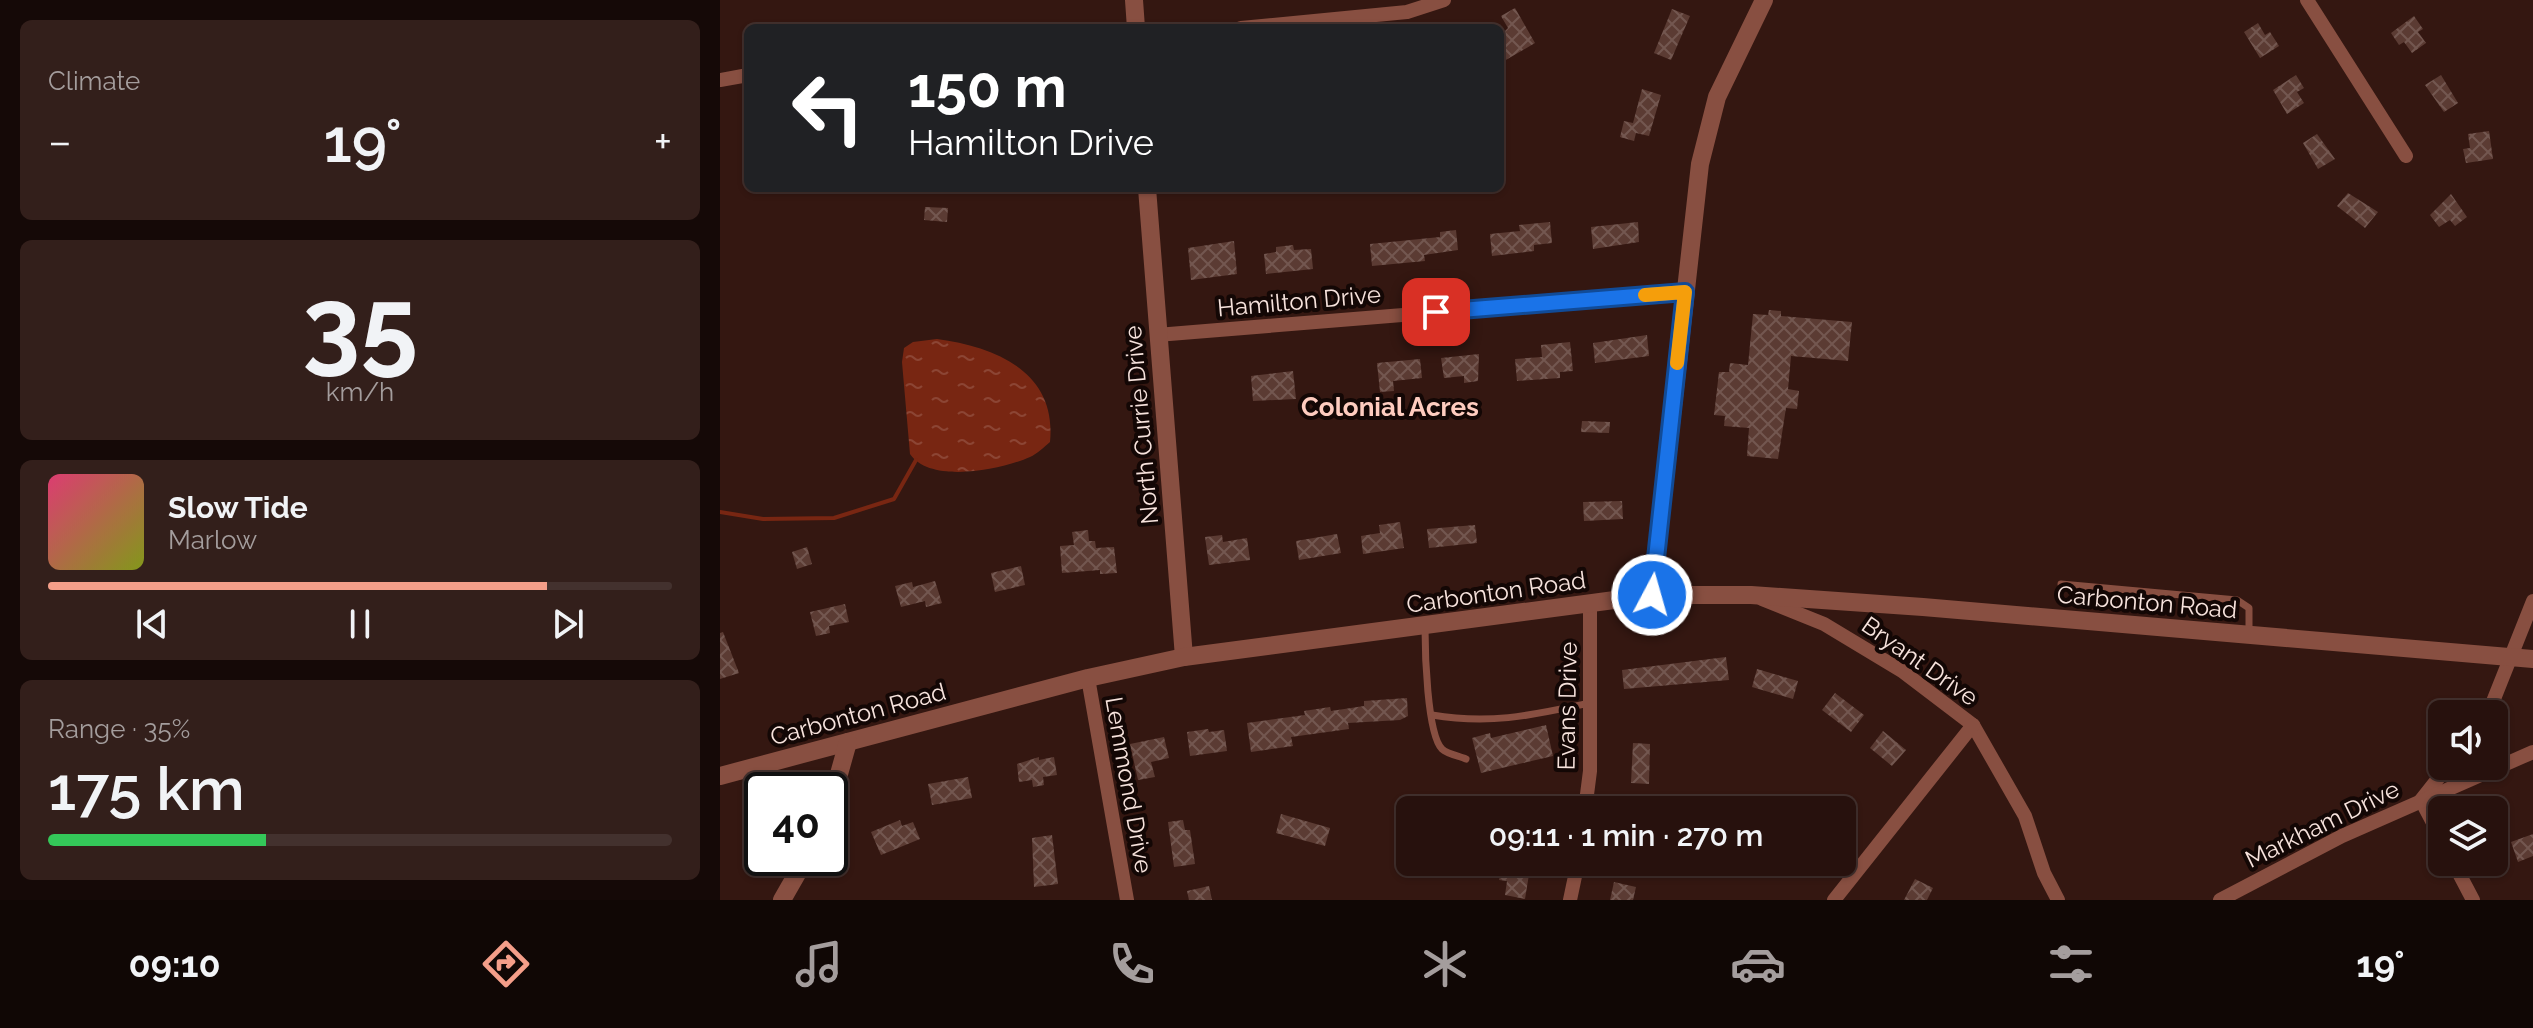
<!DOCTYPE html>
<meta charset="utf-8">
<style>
body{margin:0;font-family:Raleway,sans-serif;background:#331f1b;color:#f1f3f6;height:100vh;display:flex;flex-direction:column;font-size:30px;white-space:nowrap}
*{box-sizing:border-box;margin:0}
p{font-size:26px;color:#a49d9d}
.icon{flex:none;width:44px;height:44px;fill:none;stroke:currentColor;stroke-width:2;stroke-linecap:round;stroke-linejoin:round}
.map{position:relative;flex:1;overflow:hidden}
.panel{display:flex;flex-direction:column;gap:20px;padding:20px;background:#150907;width:720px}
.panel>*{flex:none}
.banner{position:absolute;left:24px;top:24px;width:760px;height:168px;border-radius:12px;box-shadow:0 2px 6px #0004,0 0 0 2px #43312e;background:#202124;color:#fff;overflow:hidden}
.controls{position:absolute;left:1708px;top:700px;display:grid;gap:16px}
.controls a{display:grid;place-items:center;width:80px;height:80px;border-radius:12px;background:#27110d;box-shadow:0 2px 6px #0004,0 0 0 2px #43312e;font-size:40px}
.speed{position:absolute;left:24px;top:772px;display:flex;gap:16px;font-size:40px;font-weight:700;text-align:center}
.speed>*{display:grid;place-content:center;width:104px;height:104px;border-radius:50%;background:#27110d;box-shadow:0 2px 6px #0004,0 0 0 2px #43312e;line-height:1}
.speed .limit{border:4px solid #111;border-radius:12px;background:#fff;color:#111}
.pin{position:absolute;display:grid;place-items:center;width:68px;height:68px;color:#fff;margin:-34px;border-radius:16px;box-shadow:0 4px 12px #0006}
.me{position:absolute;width:88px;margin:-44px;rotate:6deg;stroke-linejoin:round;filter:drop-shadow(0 0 6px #0008)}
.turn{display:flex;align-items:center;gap:28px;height:168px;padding:0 32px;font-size:36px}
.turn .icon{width:104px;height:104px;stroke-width:2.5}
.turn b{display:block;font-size:56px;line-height:68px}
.big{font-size:60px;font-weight:600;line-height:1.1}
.panel .tile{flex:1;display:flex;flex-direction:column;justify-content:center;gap:12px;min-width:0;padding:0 28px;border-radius:12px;background:#331f1b}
.panel .dial{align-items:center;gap:0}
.dial b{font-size:104px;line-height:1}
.song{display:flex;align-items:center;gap:24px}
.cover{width:96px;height:96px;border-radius:12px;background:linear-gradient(135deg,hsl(340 70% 55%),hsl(70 70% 35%))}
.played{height:8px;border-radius:4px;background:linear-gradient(90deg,#f49e89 80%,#43312e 80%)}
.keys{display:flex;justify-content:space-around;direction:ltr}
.heat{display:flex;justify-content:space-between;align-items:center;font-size:44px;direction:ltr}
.charge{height:12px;border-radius:6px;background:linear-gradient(90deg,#34c759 35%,#43312e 0)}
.trip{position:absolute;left:676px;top:796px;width:460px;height:80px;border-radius:12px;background:#27110d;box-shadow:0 2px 6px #0004,0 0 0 2px #43312e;font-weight:600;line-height:80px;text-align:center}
.tab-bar{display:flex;height:128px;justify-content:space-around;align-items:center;background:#100705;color:#a49d9d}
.tab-bar .icon{width:56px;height:56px}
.tab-bar .on{color:#f49e89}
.tab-bar b{font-size:36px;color:#f1f3f6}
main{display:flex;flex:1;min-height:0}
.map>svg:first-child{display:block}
.water{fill:url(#water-ripples)}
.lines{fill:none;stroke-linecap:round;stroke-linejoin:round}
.stream{stroke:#782612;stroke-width:4}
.building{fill:url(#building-cross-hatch)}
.service{stroke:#884f41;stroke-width:7}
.minor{stroke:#884f41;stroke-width:14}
.tertiary{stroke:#884f41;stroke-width:18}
.route-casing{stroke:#114b97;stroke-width:20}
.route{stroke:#1a73e8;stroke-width:14}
.slow{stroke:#f59e0b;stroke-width:14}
.labels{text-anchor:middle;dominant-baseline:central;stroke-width:8;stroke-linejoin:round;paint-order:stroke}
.street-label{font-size:24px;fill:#f7e3dd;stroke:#130705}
.neighbourhood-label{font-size:26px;font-weight:bold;fill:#feccbf;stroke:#130705}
</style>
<main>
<section class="panel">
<div class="tile"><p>Climate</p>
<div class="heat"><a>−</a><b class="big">19°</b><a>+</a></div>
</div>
<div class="tile dial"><b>35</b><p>km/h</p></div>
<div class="tile">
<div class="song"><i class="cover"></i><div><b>Slow Tide</b><p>Marlow</p></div></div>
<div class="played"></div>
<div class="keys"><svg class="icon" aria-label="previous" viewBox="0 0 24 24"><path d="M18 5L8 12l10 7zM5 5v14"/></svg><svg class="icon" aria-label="pause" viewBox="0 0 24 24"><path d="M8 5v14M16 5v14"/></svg><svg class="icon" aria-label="next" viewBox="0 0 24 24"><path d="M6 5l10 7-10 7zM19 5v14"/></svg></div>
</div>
<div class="tile"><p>Range · 35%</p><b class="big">175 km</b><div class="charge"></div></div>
</section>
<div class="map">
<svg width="1813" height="900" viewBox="0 0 1813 900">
<defs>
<pattern id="water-ripples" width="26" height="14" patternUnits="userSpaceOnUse" patternTransform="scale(2)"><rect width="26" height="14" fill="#782612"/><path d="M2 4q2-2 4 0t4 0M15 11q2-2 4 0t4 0" fill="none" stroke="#8c4534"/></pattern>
<pattern id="building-cross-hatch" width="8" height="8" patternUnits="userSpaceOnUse" patternTransform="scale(2)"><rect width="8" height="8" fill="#5b3b33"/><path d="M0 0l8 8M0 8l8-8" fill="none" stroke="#735750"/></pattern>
</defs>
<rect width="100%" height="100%" fill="#341711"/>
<path class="water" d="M217,339C276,347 337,372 330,442C324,447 317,454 310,457C281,470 210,484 190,454L182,362L184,348L193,342Z"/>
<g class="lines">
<path class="stream" d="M0,512L43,519L114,518L174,499L196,460"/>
</g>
<g class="building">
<path d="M795,8L815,43L784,61L780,36L788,28L781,16Z"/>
<path d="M952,9L970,16L951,60L934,53Z"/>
<path d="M1694,16L1703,29L1698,32L1706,43L1692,53L1684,42L1679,45L1671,33Z"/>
<path d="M1538,23L1545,35L1550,32L1559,46L1540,58L1524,32Z"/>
<path d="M1576,75L1584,88L1577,92L1584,103L1567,114L1553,90Z"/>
<path d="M1721,75L1738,103L1724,112L1705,85Z"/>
<path d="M922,89L941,95L929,136L916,133L914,141L900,137L904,121L913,123Z"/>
<path d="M1769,131L1773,159L1746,163L1743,149L1750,148L1748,134Z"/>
<path d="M1597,134L1615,159L1598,169L1583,143Z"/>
<path d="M1628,193L1658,212L1645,228L1617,206Z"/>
<path d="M1731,194L1747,217L1735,226L1730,220L1719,227L1710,215Z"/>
<path d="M205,207L228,208L227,222L204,220Z"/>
<path d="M830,222L832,243L814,245V251L772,256L770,234L800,231L799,225Z"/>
<path d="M918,222L919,242L873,249L871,227Z"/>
<path d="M736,230L738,250L704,255L705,261L652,266L650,244L720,237V232Z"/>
<path d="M514,241L517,274L471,280L468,248Z"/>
<path d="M573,245L574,250L591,249L593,269L546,274L544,254L556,252V247Z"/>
<path d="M1049,310L1061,311V316L1132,322L1128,361L1071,356L1068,389L1079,391L1077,409L1066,408L1058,459L1027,456L1029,428L1004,426L1005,416L994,415L999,372H1009L1010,363L1028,365L1033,314L1048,315Z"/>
<path d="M927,335L929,356L875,363L873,343Z"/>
<path d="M850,342L853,371L840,372V378L797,381L795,359L822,357L821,345Z"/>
<path d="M759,354L758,381L744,383V376L724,378L721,358Z"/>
<path d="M700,359L702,378L673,381L674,391L660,392L657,363Z"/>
<path d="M573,371L576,399L533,401L531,376Z"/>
<path d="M862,421L890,422L889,433L861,432Z"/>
<path d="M902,501L903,519L864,521L863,502Z"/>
<path d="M680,522L684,548L643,554L641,536L660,533L659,525Z"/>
<path d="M755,525L757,543L709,548L707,529Z"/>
<path d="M368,530L369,541H375L376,548L394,547L397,573L380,574V570L342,573L340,546L354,545L352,532Z"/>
<path d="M617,534L621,553L579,560L576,541Z"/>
<path d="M502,535L503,542L527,538L530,560L489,565L485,537Z"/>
<path d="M87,547L92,564L77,569L72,552Z"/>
<path d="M301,566L305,585L275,592L271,573Z"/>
<path d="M215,581L222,603L206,607L205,601L181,607L175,586L192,582L193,587Z"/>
<path d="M125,604L129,622L109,626L110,633L96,636L90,612Z"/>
<path d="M3,632L19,673L0,679V633Z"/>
<path d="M1006,657L1009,680L904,689L902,670Z"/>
<path d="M1037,669L1078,681L1073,699L1032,687Z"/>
<path d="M1115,693L1144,715L1131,732L1102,710Z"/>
<path d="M687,698L688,716L680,720L628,723L629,729L571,737L573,746L531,752L527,723L585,715L584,711L610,707L611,711L644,706V701Z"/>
<path d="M826,725L833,756L761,773L752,738L770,733L771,738Z"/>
<path d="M488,729L489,732L504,730L507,751L470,756L467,732Z"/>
<path d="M1163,731L1186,750L1172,766L1150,748Z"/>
<path d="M444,737L449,758L431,762L435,777L418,780L410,744Z"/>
<path d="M913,743L930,744L929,784L911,783Z"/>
<path d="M319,757V760L334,757L337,775L323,777L324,785L313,787L312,780L299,782L297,764Z"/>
<path d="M248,777L252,798L212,805L208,784Z"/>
<path d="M561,814L610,828L605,846L556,833Z"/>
<path d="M180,820L182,826L193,822L200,839L161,855L151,832Z"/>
<path d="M463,820L465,830H470L475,864L454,867L448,822Z"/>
<path d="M1813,834V856L1798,862L1791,842Z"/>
<path d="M332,835L338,884L314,887L312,838Z"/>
<path d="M798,862H811L805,899L785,895L787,881L779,880L782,866L797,868Z"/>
<path d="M1049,862H1082L1070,878Z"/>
<path d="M1195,879L1213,888L1207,900H1184Z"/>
<path d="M894,882L916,887L913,900H890Z"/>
<path d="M489,886L492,900H469L467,891Z"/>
</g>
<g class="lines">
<g class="service">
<path d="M1341,584L1517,600L1529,608V633"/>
<path d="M705,628C705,650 707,734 722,749C727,754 739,756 746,759"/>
<path d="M712,715C771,725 813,715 870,703"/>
</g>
<g class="minor">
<path d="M1587,0L1686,156"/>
<path d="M521,28L687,12L724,0"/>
<path d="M0,80L28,75"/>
<path d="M437,335L965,292"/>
<path d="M1042,599L1104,624L1182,671L1253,725L1305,816L1324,873L1338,900"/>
<path d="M368,678L407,900"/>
<path d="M1768,714L1813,601"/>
<path d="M865,810L870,771V603"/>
<path d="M1722,840L1701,800L1728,766"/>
<path d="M1733,862L1753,900"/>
<path d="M850,900L858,862"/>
<path d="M1114,900L1253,725"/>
<path d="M1500,900L1622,836L1813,752"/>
</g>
<g class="tertiary">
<path d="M414,0L416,28"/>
<path d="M427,188L464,657"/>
<path d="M932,595L980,164L997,97L1044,0"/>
<path d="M0,776L368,678L464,657L932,595H1031L1203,607L1813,659"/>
<path d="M110,806L128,742"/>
<path d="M62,900L86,858"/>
</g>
</g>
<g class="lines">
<g class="route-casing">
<path id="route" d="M716,312L965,292L932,595"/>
</g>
<use href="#route" class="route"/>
<path class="slow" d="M925,295L965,292L957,363"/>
</g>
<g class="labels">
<g class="street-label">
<text transform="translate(579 301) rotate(-5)">Hamilton Drive</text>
<text transform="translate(421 425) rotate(-95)">North Currie Drive</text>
<text transform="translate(776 592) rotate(-8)">Carbonton Road</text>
<text transform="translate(1427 602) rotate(5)">Carbonton Road</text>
<text transform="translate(1200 661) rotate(35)">Bryant Drive</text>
<text transform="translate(847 706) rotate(-89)">Evans Drive</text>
<text transform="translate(138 714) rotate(-15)">Carbonton Road</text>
<text transform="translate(409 785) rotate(80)">Lemmond Drive</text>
<text transform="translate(1602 824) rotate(-26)">Markham Drive</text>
</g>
<g class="neighbourhood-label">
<text x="670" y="407">Colonial Acres</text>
</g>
</g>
</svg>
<div class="controls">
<a><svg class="icon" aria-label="sound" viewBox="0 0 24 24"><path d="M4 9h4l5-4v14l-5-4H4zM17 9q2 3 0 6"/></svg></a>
<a><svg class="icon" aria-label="layers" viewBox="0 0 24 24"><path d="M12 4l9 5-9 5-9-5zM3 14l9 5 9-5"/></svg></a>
</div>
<div class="speed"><div class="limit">40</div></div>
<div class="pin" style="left:716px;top:312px;background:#d93025"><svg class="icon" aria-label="arrive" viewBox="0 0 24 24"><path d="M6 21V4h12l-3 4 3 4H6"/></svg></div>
<svg class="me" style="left:932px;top:595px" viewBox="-20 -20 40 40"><circle r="17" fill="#1a73e8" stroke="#fff" stroke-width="3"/><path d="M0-11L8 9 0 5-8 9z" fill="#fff"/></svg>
<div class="trip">09:11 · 1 min · 270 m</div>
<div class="banner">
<div class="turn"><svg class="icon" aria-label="left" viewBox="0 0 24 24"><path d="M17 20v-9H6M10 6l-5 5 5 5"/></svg><div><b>150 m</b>Hamilton Drive</div></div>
</div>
</div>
</main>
<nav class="tab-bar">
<b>09:10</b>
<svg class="icon on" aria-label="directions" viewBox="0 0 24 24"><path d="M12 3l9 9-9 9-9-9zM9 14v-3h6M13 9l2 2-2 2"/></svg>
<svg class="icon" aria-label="music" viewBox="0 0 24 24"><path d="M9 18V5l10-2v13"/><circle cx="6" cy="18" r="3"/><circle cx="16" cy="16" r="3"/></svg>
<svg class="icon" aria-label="phone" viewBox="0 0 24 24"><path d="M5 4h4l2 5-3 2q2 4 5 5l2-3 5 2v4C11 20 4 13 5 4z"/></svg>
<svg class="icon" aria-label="climate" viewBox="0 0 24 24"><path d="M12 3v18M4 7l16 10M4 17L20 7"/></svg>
<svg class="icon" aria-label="car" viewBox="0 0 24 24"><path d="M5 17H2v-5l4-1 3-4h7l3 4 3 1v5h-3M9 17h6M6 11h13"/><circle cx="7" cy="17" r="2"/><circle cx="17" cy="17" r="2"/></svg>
<svg class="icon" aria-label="filters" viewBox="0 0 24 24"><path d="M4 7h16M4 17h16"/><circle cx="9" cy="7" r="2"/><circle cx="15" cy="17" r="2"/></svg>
<b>19°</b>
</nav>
